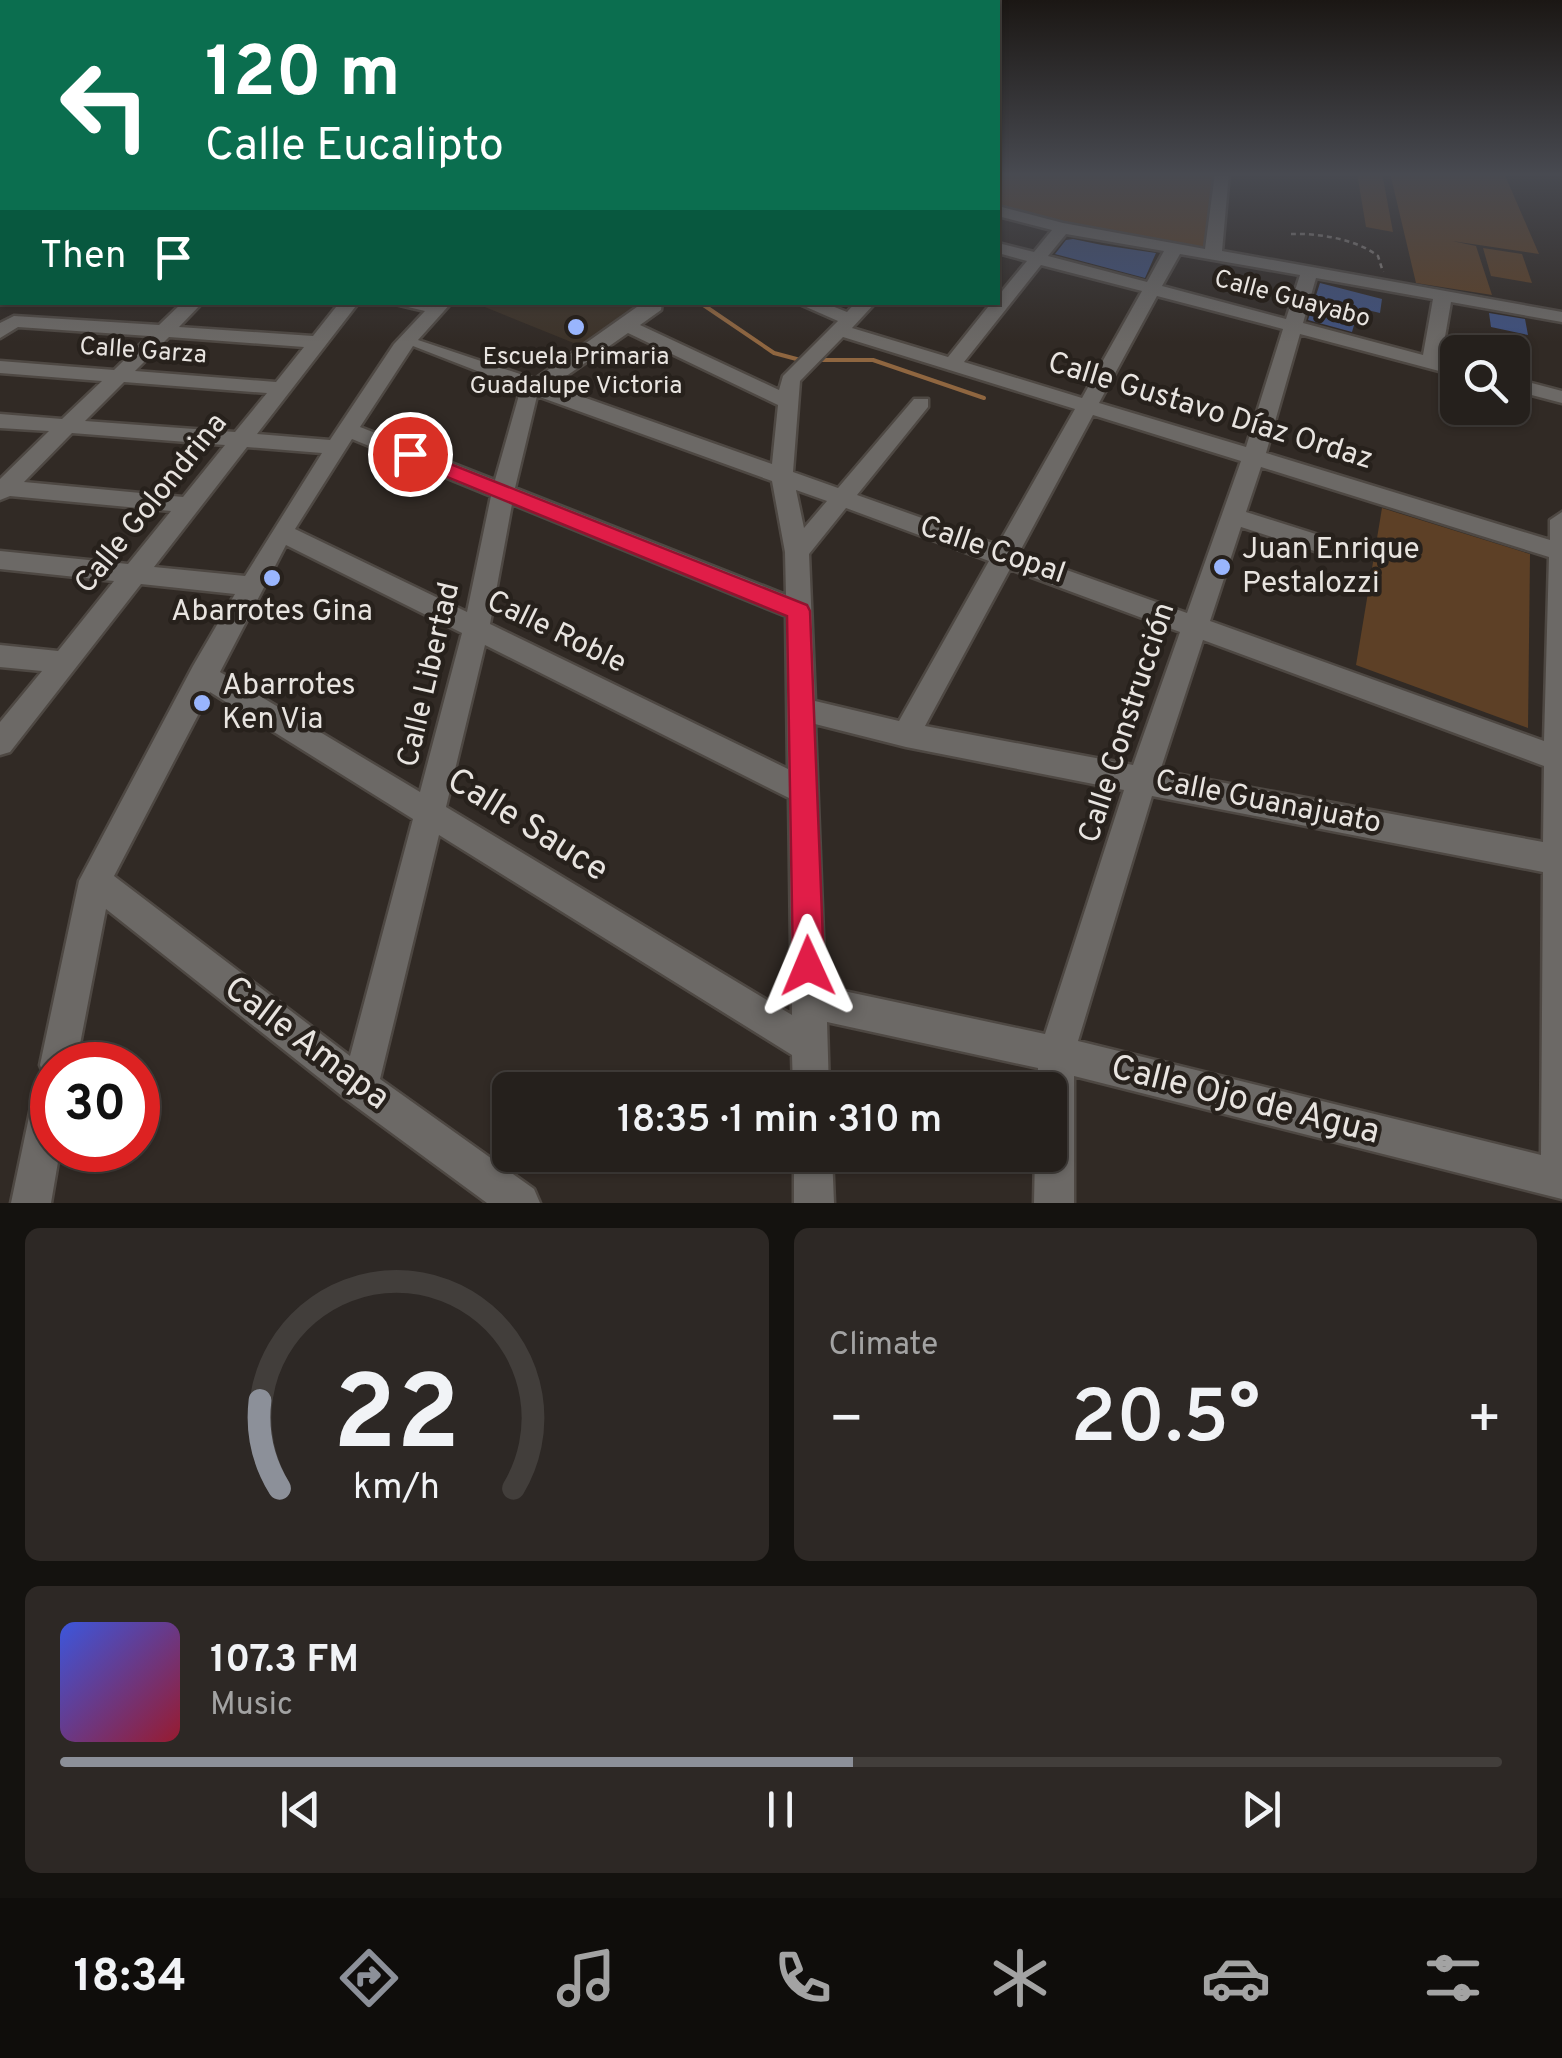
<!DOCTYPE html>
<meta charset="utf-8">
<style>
body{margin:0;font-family:Overpass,sans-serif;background:#2d2825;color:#f1f3f6;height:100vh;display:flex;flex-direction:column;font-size:38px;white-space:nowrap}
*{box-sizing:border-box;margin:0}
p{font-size:32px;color:#a3a3a3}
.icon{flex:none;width:55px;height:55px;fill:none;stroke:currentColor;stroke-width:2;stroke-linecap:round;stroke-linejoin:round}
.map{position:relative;height:1203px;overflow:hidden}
.panel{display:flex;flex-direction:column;gap:25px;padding:25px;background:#14120f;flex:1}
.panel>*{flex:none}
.top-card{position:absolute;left:0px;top:0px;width:1000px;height:305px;box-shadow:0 2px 8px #0004,0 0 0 2px #423e3b;background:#0b6e4f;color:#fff;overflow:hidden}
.buttons{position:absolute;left:1440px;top:335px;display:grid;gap:20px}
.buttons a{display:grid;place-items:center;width:90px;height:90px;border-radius:15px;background:#25201c;box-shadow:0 2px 8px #0004,0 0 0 2px #423e3b;font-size:50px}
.speed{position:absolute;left:30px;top:1042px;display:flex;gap:20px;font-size:50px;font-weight:700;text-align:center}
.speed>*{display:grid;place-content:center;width:130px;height:130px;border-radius:50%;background:#25201c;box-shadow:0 2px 8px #0004,0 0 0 2px #423e3b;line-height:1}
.speed .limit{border:15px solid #d22;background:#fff;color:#111}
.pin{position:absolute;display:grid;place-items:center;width:85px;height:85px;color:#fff;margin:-42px;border:5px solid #fff;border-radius:50%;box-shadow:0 2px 10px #0007}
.me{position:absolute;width:110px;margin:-55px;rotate:359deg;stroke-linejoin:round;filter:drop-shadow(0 0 8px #0008)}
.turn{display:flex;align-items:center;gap:35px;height:210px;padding:0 40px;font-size:45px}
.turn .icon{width:130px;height:130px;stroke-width:2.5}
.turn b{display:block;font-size:70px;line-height:85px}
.then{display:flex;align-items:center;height:95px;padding:0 40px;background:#0003;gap:20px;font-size:38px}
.big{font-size:75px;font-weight:600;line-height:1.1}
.panel .tile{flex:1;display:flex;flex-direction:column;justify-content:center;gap:15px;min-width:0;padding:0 35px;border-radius:15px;background:#2d2825}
.panel .dial{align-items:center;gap:0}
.dial svg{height:260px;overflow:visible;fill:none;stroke:#423e3b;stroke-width:7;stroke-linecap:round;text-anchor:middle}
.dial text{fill:#f1f3f6;stroke:none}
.song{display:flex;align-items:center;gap:30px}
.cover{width:120px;height:120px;border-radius:15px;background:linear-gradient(135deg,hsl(230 70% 55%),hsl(350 70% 35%))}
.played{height:10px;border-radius:5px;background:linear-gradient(90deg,#8c9099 55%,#423e3b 55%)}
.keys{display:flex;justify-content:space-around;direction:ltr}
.heat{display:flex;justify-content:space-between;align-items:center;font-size:55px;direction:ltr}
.panel .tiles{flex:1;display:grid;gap:25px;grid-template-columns:1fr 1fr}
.tile:last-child{grid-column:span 2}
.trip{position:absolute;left:492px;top:1072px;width:575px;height:100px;border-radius:15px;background:#25201c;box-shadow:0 2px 8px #0004,0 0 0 2px #423e3b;font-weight:600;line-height:100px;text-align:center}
.dock{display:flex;height:160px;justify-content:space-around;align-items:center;background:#0f0d0b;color:#a3a3a3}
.dock .icon{width:70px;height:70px}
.dock .current{color:#8c9099}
.dock b{font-size:45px;color:#f1f3f6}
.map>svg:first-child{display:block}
.built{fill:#3d3329}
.green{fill:#5d4026}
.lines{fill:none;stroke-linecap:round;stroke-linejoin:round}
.stream{stroke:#8f6640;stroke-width:4}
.building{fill:#40517d}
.minor-casing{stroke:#4e4843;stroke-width:5}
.path{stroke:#87817d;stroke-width:2.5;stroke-dasharray:5 4;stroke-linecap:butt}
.minor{fill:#6c6966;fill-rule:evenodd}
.route{fill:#e11d48;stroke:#92132f;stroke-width:2.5}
.poi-dot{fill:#99b5fd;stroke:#27211c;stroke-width:4}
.labels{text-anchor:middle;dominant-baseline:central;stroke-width:9;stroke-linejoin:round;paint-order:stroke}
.far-street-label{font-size:25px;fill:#e8e4e0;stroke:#27211c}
.far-poi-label{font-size:25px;fill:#e8e4e0;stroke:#27211c}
.street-label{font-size:30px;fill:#e8e4e0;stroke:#27211c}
.poi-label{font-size:30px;fill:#e8e4e0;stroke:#27211c;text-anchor:start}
.near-street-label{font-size:35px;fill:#e8e4e0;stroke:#27211c}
</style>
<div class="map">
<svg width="1562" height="1203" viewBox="0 0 1562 1203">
<rect width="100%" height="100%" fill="#312a25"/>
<path class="built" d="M647,302L586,348L475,303Z"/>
<g class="green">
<path d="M998,173H1222L1213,254L1062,228L998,211Z"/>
<path d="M1357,173H1382L1393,232L1366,227Z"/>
<path d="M1390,173H1504L1539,254L1452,241L1476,246L1492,295L1416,283Z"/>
<path d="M1483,248L1522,254L1532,283L1491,276Z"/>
<path d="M1382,508L1530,554L1528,728L1356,665Z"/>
</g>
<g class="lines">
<g class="stream">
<path d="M699,302L774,353L804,361"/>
<path d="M815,360H873L984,398"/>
</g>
</g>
<g class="building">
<path d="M1073,239L1102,245L1156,253L1145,278L1055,254L1066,240Z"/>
<path d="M1320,283L1382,299L1380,313L1359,308L1352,332L1308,320Z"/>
<path d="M1489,313L1525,319L1528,335L1491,327Z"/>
</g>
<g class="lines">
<g class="minor-casing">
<g id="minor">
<path d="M1215,173H1229L1222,251L1562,312V322L1451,302L1441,360L1458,364V376L1300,334L1266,453L1550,540V520L1562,512V1199L1074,1076V1203H1034L1035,1155H1050V1090H1037L1038,1068L827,1022L829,1090H793L792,1055L439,835L380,1079L534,1189L540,1203H487L347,1100L106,909L76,1065H52V1150H60L51,1203H11L34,1093L39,1080L45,1077L40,1065L79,881L193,666L235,594L141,584L10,752L0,755V722L42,671L0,667V645L58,651L114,581L0,569V551L128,564L171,511L10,496L0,500V479L49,431L0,428V414L62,419L102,381L0,373V361L114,370L149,336L18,327L0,338V323L14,316L159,325L183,302H203L179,327L313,336L340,302H359L257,434L330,440L394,344L425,311L387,302H452L418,340L535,379L644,302H662L661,310L640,325L779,390L783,376L838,321L795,302H822L847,312L856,302H876L852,328L948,357L992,302H998V296L1027,261L998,253V243L1034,252L1052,230L998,216V206L1063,223L1205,249ZM1066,234L1164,251L1147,282L1048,256ZM1180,254L1300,275L1286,319L1162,286ZM1041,265L1142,291L1082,398L964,362ZM1316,278L1433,299L1423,355L1303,323ZM1157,296L1283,329L1246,447L1099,403ZM628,333L778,405L772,464L552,386ZM169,337L304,347L276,382L135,371ZM843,337L1075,409L998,545L857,495L928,407V399H914L838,488L793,472L800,381ZM413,346L521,388L495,480L360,427ZM124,382L267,393L235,432L85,421ZM537,396L772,481L785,552L786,595L515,488ZM1093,415L1241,461L1187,613L1019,553ZM72,433L225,445L183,497L24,482ZM352,439L491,496L467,612L295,529ZM247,447L322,453L245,576L154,567ZM1261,467L1549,557L1544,741L1210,621L1241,527L1339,559L1351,550L1347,544L1246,512ZM796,490L827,501L804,528ZM512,504L786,616L788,769L490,624ZM846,508L989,561L899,721L815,701L809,554ZM286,545L462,633L420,792L220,672ZM1010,569L1180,632L1133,765L925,726ZM1203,640L1544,766L1543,842L1160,771ZM485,645L789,798L792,1015L446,807ZM210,692L413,819L350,1056L114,876ZM815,724L906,747L1124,790L1045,1034L825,987ZM1152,796L1543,872L1541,1155L1078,1041Z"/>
<path d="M2,193V203L0,204V194Z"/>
<path d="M1512,378L1562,391V403L1512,390Z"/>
<path d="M794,1155H832L834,1203H794Z"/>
</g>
</g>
<path class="path" d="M1291,234C1318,233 1356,239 1378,256L1383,272"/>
<use href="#minor" class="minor"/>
</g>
<linearGradient id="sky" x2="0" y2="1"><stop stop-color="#1b1714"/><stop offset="0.51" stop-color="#484a51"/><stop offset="1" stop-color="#484a51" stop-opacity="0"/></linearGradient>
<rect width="1562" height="342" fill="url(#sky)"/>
<path class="route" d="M410,448L807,605L810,611L824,966L819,977L808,982L797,977L793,966L787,616L403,459V449Z"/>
<g class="poi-dot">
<circle cx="576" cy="327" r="10"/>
<circle cx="1222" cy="567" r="10"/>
<circle cx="272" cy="578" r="10"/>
<circle cx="202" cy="703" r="10"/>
</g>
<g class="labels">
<g class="far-street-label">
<text transform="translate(1292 300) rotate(15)">Calle Guayabo</text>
<text transform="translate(143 352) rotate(4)">Calle Garza</text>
</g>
<g class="far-poi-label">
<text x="576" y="358">Escuela Primaria<tspan x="576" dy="29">Guadalupe Victoria</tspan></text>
</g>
<g class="street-label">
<text transform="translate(1210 412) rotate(17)">Calle Gustavo Díaz Ordaz</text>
<text transform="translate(152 504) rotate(-51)">Calle Golondrina</text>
<text transform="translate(992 551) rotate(19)">Calle Copal</text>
<text transform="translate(556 633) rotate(26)">Calle Roble</text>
<text transform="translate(430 675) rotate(-77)">Calle Libertad</text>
<text transform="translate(1128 723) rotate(-72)">Calle Construcción</text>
<text transform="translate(1268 803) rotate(11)">Calle Guanajuato</text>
</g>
<g class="poi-label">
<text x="1242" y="550">Juan Enrique<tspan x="1242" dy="34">Pestalozzi</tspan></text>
<text x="272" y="612" text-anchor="middle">Abarrotes Gina</text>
<text x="222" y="686">Abarrotes<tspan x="222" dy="34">Ken Via</tspan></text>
</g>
<g class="near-street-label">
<text transform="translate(527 826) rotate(32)">Calle Sauce</text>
<text transform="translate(306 1044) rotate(37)">Calle Amapa</text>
<text transform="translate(1245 1101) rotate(14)">Calle Ojo de Agua</text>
</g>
</g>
</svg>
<div class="buttons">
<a><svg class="icon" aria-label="search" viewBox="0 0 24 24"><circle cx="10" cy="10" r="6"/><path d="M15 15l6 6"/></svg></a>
</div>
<div class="speed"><div class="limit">30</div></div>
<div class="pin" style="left:410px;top:454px;background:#d93025"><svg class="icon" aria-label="arrive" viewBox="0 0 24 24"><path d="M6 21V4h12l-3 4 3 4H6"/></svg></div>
<svg class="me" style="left:808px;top:966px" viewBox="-20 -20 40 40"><path d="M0-17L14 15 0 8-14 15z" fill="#e11d48" stroke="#fff" stroke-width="4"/></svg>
<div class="trip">18:35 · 1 min · 310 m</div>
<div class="top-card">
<div class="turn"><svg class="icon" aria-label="left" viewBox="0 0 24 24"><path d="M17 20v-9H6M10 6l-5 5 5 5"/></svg><div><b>120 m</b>Calle Eucalipto</div></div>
<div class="then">Then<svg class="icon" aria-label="arrive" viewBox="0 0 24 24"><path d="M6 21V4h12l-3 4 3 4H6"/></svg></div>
</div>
</div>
<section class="panel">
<div class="tiles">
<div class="tile dial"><svg viewBox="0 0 100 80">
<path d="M14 69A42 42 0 1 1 86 69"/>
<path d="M14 69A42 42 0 0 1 8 42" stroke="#8c9099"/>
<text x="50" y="56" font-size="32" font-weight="700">22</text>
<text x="50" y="72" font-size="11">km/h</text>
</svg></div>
<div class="tile"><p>Climate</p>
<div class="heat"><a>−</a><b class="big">20.5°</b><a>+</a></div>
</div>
<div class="tile">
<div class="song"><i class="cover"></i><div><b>107.3 FM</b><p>Music</p></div></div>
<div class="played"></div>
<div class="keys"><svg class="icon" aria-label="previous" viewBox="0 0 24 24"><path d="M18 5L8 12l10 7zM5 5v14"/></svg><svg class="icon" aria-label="pause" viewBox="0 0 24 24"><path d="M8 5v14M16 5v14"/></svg><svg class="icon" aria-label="next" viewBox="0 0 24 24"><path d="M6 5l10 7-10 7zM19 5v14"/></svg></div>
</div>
</div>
</section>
<nav class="dock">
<b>18:34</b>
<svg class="icon current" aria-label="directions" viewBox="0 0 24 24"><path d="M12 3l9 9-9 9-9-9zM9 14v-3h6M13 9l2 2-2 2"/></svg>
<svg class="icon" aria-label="music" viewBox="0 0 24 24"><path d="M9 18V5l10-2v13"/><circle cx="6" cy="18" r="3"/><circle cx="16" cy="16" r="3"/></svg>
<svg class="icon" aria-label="phone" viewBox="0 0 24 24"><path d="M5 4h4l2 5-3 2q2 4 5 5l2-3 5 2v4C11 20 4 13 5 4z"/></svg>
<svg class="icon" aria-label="climate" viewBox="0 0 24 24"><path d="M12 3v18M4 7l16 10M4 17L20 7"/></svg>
<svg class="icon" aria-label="car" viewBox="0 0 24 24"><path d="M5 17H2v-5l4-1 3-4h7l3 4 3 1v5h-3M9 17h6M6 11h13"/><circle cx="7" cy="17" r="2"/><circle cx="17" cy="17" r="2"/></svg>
<svg class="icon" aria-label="filters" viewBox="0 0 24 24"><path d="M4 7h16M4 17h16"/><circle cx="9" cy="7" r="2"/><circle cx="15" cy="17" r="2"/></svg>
</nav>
